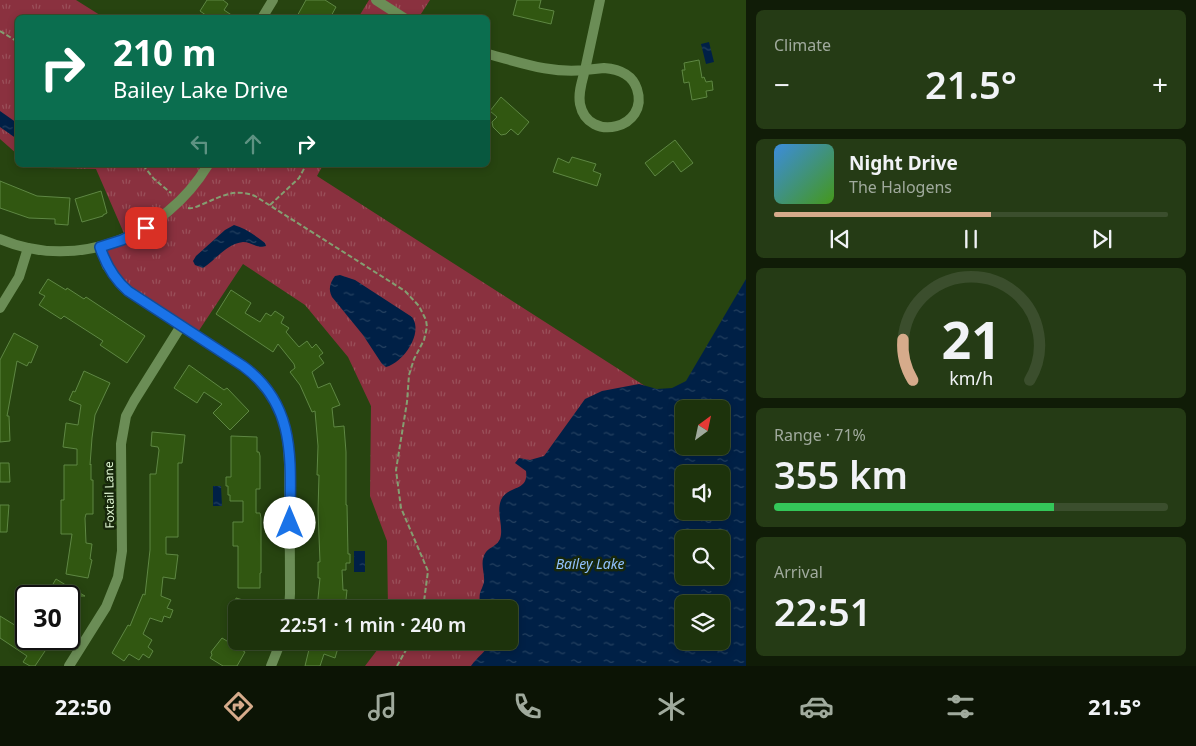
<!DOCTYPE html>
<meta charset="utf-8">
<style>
body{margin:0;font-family:"Noto Sans",sans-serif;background:#253b15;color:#f1f3f6;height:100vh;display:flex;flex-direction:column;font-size:19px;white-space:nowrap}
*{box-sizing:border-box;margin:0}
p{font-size:16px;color:#a0aa9d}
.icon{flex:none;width:28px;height:28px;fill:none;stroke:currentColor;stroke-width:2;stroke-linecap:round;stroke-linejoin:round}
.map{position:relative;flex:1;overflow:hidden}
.side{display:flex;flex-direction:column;gap:10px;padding:10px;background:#101c07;width:450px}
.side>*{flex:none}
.top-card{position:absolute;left:15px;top:15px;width:475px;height:152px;border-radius:8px;box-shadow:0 2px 8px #0003,0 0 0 1px #3b4e2d;background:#0b6e4f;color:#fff;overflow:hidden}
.needle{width:32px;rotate:33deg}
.buttons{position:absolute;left:675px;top:400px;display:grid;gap:10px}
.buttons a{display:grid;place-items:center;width:55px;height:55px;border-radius:8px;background:#1d330c;box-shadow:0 2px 8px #0003,0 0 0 1px #3b4e2d;font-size:25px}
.speed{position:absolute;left:15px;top:585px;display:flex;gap:10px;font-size:25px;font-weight:700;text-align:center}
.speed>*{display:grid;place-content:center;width:65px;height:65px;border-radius:50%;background:#1d330c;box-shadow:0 2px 8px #0003,0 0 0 1px #3b4e2d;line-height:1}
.speed .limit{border:2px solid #111;border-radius:8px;background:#fff;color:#111}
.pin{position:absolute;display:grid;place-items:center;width:42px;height:42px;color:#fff;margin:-21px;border-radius:10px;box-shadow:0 2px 8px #0006}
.me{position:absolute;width:55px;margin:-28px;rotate:0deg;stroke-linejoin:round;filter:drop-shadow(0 0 4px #0008)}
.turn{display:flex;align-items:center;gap:18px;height:105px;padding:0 15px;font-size:22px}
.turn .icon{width:65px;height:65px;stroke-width:2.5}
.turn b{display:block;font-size:35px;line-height:42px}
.lanes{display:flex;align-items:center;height:48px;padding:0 15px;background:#0003;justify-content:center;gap:25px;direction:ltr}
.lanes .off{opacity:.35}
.big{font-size:38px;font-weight:600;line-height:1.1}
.side .widget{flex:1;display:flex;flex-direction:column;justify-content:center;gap:8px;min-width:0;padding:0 18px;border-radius:8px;background:#253b15}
.side .dial{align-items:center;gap:0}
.dial svg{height:130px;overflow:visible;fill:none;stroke:#3b4e2d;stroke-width:7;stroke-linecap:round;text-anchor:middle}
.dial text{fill:#f1f3f6;stroke:none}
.song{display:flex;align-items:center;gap:15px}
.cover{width:60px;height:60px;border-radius:8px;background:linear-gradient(135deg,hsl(210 70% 55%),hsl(100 70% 35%))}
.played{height:5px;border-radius:2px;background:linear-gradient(90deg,#d6ab8b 55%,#3b4e2d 55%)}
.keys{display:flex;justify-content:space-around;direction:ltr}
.heat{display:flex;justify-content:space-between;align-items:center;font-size:28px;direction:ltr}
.charge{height:8px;border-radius:4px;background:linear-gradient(90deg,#34c759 71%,#3b4e2d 0)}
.trip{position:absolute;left:228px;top:600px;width:290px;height:50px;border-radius:8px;background:#1d330c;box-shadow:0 2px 8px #0003,0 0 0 1px #3b4e2d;font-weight:600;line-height:50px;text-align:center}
.tabs{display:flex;height:80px;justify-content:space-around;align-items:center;background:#0c1405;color:#a0aa9d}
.tabs .icon{width:35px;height:35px}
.tabs .active{color:#d6ab8b}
.tabs b{font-size:22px;color:#f1f3f6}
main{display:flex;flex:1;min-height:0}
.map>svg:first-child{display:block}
.park{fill:url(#park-tufts);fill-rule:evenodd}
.water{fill:url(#water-ripples);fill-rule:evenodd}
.building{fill:#315711;stroke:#5e8743}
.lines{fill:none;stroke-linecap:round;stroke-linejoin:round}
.path{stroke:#849e71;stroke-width:2;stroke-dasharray:5 2.5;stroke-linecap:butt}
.minor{stroke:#6b8d56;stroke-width:10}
.route-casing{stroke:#114b97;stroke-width:12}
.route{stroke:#1a73e8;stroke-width:9}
.labels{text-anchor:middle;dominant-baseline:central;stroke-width:5;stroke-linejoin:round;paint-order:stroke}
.street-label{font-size:12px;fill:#e4fbd7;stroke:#17270b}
.water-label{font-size:14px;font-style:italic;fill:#91c1fd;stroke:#17270b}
</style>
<main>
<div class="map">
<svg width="746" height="666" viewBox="0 0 746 666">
<defs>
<pattern id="park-tufts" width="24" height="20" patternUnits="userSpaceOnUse" patternTransform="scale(1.25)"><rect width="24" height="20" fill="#8a313f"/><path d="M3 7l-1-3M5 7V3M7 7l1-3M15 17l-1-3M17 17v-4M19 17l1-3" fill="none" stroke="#9a505a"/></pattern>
<pattern id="water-ripples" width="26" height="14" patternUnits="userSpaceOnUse" patternTransform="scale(1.25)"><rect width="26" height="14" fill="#002046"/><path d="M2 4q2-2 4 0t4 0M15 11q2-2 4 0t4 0" fill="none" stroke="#254160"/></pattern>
</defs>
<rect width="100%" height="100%" fill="#274410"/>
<g class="park">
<path d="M0,0H76L103,17L18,18L17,154L0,139Z"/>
<path d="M369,0H430L419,17L358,18Z"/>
<path d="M40,165H323L317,176L684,411V446H721L746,666H365L384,641H509V609H388L387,541L370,496L371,406L348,357L305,305L243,264L196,335L129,291L100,247L126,238L96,169L46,168ZM684,474H721V511H684ZM684,539H721V576H684ZM684,604H721V641H684Z"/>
</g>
<g class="water">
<path d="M709,42L714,62L706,64L701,44Z"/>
<path d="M0,111L17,123V139L0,127Z"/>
<path d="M234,225C245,228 256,236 265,243L266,246C258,249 251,242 243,242C226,244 217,259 203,268L195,265L193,261L196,256L225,230Z"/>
<path d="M340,275L355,280L412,317C424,333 403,363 386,367L382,364L363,335L332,297C328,289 330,283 335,276Z"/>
<path d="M746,279V666H471C477,657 487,651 491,641H509V609H480C480,604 479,598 480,593C481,590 483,586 484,582C485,572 479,562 486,552C490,547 497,546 500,539C504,527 496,513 501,500C508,485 529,492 526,471L515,463L519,458L530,460L544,456L585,399L602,391L639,384L657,389L672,388L686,381ZM684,409H721V446H684ZM684,474H721V511H684ZM684,539H721V576H684ZM684,604H721V641H684Z"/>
<path d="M213,486H221L222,506H213Z"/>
<rect x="354" y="551" width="11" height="21"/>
</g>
<g class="building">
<path d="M207,0H223L228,4L224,10L236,18H210L200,11Z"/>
<path d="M306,0H325L336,7L330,18H296Z"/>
<path d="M517,0H541L539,8L554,11L551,24L513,15Z"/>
<path d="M699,60L702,78L704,77L706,82L712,81L713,90L706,91L707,97L692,100L689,82L684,83L682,70H685L684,63Z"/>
<path d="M501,97L529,122L518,135L511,129L506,134L501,135L493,127L492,122L497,117L490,111Z"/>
<path d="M675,140L693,163L681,172L673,161L655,176L645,163Z"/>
<path d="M572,157L596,164L593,171L601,174L597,186L553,172L558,158L569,163Z"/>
<path d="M0,181L37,196L70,198L68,225L55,224V219L29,218L0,208Z"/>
<path d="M101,191L107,213L103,215V216L82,222L75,199Z"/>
<path d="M48,279L66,290L67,288L84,299L86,297L145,336L127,363L100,345L103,341L64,316L61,319L39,305L45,296L39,293Z"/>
<path d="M231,290L251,303L245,313L260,322L266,313L271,316L275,311L284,317L281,323L289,328L286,332L299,347L307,341L312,348L316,344L323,353L319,356L324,363L312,372L318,388L330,383L340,405L332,408L334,427L344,426L346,452V505H347L348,554H350V563H346V570H342L343,590H347L345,609H317L320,578H318V562H320L318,511L319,475H317L318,446L315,411L312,412L300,385L290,372L295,368L294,364L278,344L273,352L216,314Z"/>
<path d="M14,333L38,346L31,363L29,362L27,366L17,361L7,416H9L10,441L0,442V360Z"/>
<path d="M189,365L224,390L227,388L249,411L230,430L213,413L222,404L204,392L197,403L174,388Z"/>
<path d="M84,371L110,383L95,415L92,438L90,465L91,464V480H93V514H86L85,518L86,543L92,544L90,559L92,560L88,578L66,574L72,534H61V500H64V465H77V449L63,447L66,423L78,425L81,405L69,400L73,391L75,392Z"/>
<path d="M152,432L185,435L182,463H178V537H166V554L178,555L175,579L163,577L161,596L171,600L167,608L173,610L170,618L164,616L162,622L150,618L143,634L152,640L148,647L153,651L149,658L143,654L139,660L129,654L124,661L112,653L128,625L130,626L143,594L145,595L150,550V474H156L159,450L158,447L151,446Z"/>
<path d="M231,436L257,437V452H259L260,456V489H256V513H260L261,518V573H260V588H238V546H233V522H243V501H230V495H228V486H226V477H231Z"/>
<path d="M0,463H9L10,482H0Z"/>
<path d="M0,505H9L7,532H0Z"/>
<path d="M56,579L69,587L85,596H46Z"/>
<path d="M236,598L264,606V609H234Z"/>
<path d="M0,616L26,632V639H45L51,642L35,666H30L23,662L27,656L0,638Z"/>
<path d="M222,638L245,652L237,666H223L210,658L212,655L211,652Z"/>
<path d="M311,641H340L335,658L324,654L320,666H305Z"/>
</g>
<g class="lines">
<g class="path">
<path d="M0,31L18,42"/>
<path d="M143,165L154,179L171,193"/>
<path d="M270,205L299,178L306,165"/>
<path d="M188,208C193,209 198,206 203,204C222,196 235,188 255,196L405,291L419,306L426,320L427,327L424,340L414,359L409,375L407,402L396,470L401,508L428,571L423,609"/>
<path d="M397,666L411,641"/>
</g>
<g class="minor">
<path d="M376,0L404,18"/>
<path d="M262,18L273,0"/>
<path d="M488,54C519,62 551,74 585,70L600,0"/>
<path d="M604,68C618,69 632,74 637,89C650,128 588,144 580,104C578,93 582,81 585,70Z"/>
<path d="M0,239C78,272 165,236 208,165"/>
<path d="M100,247L107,266L123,287L249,370C294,407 289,453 289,505C290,534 290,564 290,594L289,609"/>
<path d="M0,308L19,277L28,248"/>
<path d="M69,666L106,607L118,577L122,551L121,444L126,416L134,401L181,326"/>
<path d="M271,666L281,641"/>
</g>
</g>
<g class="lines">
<g class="route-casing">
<path id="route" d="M146,228L122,240L100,247C106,265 114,279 128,291L243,366C298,406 290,463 290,523"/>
</g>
<use href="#route" class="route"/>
</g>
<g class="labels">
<g class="street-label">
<text transform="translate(109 495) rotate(-91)">Foxtail Lane</text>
</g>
<g class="water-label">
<text x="590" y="563">Bailey Lake</text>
</g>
</g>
</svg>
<div class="buttons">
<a><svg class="needle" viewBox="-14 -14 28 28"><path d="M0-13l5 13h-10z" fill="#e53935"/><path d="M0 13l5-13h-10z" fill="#a0aa9d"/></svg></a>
<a><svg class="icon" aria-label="sound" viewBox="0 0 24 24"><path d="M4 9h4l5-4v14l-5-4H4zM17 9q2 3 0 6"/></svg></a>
<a><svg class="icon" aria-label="search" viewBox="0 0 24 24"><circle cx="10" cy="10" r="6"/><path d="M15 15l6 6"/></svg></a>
<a><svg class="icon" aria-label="layers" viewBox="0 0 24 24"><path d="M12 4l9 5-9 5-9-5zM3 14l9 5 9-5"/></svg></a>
</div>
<div class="speed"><div class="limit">30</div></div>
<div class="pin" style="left:146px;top:228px;background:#d93025"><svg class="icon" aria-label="arrive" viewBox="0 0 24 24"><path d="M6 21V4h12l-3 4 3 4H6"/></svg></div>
<svg class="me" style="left:290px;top:523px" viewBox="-20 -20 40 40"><circle r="19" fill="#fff"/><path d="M0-13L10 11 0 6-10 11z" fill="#1a73e8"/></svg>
<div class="trip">22:51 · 1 min · 240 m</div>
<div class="top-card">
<div class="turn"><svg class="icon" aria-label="right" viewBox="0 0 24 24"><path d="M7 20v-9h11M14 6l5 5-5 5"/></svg><div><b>210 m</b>Bailey Lake Drive</div></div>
<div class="lanes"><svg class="icon off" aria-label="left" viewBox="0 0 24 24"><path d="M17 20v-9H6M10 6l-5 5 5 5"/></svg><svg class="icon off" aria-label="ahead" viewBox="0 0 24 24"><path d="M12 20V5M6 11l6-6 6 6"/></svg><svg class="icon" aria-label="right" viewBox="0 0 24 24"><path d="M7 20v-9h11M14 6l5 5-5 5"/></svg></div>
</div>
</div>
<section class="side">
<div class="widget"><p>Climate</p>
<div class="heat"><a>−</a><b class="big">21.5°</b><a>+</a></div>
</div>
<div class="widget">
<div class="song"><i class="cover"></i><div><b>Night Drive</b><p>The Halogens</p></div></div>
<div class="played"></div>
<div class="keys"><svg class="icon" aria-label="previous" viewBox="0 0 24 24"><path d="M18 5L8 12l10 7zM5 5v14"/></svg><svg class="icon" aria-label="pause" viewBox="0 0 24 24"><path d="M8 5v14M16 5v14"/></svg><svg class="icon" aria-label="next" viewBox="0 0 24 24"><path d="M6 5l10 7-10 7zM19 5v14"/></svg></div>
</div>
<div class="widget dial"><svg viewBox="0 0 100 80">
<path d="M14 69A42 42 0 1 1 86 69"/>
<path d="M14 69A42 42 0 0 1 8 44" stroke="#d6ab8b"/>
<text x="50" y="56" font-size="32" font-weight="700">21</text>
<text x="50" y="72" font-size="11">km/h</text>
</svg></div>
<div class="widget"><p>Range · 71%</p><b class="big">355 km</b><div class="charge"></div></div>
<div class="widget"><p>Arrival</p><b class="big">22:51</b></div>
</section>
</main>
<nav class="tabs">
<b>22:50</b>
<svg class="icon active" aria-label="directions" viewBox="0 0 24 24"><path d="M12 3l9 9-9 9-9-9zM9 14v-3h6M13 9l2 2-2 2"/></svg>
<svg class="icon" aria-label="music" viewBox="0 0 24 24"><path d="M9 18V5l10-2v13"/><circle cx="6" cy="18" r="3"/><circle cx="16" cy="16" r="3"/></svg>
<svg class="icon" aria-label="phone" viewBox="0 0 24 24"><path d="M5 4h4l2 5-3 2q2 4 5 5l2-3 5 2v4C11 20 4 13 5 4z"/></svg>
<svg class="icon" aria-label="climate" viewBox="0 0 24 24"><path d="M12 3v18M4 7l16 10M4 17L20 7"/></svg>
<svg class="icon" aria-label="car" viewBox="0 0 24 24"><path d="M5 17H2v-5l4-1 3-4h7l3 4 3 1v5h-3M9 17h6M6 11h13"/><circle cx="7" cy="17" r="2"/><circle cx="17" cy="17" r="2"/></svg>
<svg class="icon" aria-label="filters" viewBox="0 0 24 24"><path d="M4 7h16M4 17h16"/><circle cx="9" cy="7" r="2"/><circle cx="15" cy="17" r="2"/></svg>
<b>21.5°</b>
</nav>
